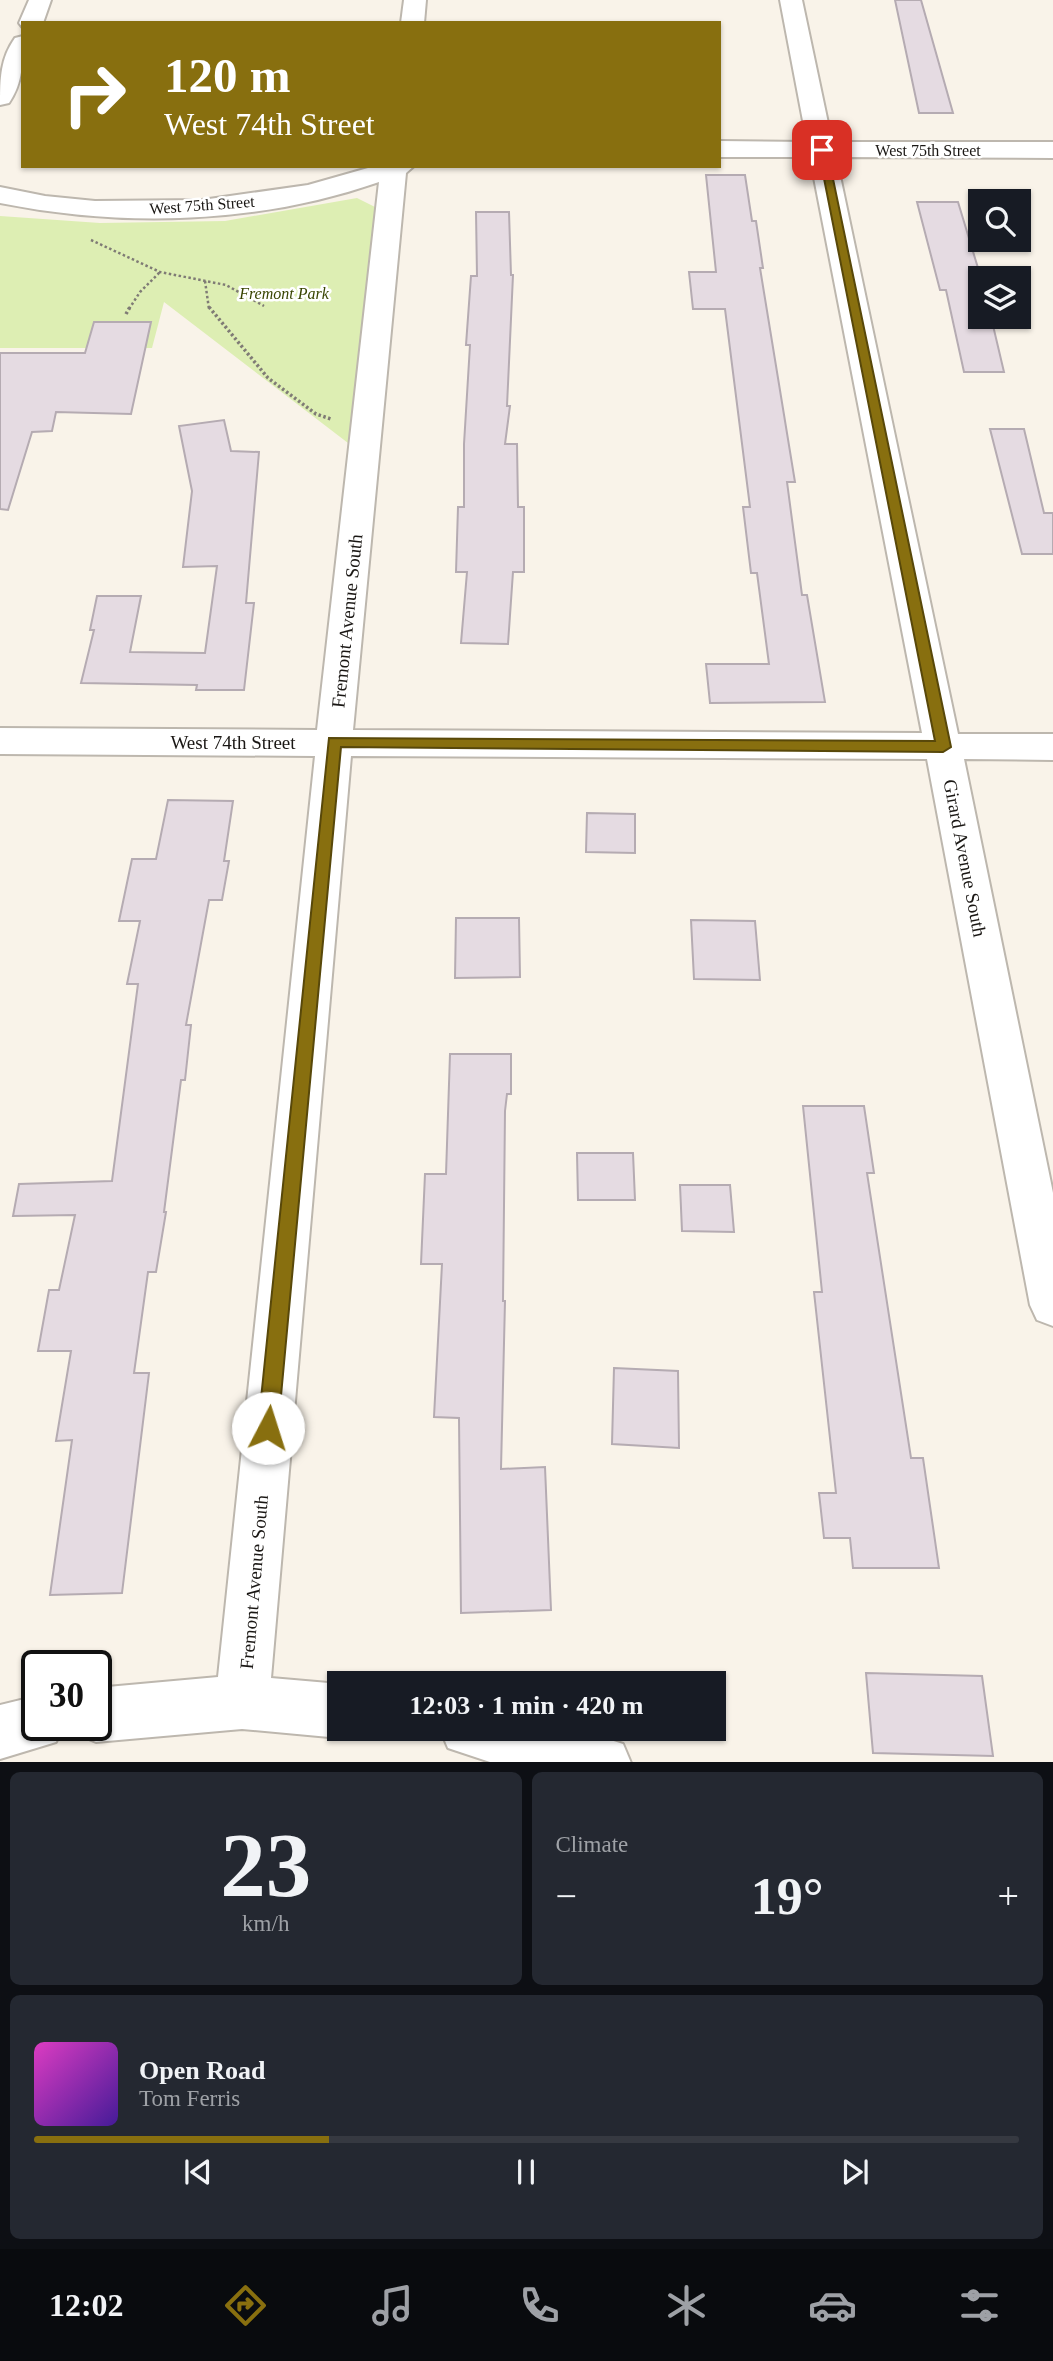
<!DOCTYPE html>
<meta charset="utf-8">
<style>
body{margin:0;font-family:Georgia,serif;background:#242831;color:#f1f3f6;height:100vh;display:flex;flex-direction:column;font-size:26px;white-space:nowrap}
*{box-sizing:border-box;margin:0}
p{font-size:23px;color:#9ea1a6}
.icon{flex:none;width:38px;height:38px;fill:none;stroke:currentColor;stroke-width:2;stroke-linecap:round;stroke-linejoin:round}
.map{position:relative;height:1762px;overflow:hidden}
.drawer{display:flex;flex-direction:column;gap:10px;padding:10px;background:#0d0f14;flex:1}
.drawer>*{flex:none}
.banner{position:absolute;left:21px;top:21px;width:700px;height:147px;border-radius:0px;box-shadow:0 2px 5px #0004;background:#886f0f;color:#fff;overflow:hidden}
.fabs{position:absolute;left:968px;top:189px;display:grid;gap:14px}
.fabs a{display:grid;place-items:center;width:63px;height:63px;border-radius:0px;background:#171b24;box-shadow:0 2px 5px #0004;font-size:35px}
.speed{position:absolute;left:21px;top:1650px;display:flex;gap:14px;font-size:35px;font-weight:700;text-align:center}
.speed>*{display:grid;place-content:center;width:91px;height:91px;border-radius:50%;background:#171b24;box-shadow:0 2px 5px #0004;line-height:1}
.speed .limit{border:4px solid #111;border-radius:10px;background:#fff;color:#111}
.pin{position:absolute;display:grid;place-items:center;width:60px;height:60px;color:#fff;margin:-30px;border-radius:14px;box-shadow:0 4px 10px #0006}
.me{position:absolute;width:77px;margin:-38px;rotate:5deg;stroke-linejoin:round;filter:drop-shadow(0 0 5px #0008)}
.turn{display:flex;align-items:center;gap:24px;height:147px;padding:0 28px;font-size:32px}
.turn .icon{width:91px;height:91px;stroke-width:2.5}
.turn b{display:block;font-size:49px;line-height:60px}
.big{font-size:52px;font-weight:700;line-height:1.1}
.drawer .widget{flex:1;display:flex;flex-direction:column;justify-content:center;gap:10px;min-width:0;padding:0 24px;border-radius:10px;background:#242831}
.drawer .dial{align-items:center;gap:0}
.dial b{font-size:91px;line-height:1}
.song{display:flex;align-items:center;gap:21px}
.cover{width:84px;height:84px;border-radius:10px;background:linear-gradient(135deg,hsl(310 70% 55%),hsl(260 70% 35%))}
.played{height:7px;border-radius:4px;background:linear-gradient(90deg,#886f0f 30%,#363941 30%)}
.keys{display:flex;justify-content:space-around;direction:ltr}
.heat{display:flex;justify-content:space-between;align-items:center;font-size:38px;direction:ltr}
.drawer .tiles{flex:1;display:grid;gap:10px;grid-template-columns:1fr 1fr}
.widget:last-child{grid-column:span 2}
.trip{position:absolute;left:327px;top:1671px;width:399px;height:70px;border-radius:0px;background:#171b24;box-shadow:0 2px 5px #0004;font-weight:700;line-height:70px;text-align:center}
.menu{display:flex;height:112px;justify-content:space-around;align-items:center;background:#090b0e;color:#9ea1a6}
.menu .icon{width:49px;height:49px}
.menu .current{color:#886f0f}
.menu b{font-size:32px;color:#f1f3f6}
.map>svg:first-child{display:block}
.green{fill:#ddeeb3}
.building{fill:#e5dbe2;stroke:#b5abb2;stroke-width:2}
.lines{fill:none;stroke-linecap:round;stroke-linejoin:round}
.street-casing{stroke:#bdb7ae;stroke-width:4}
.path-far1{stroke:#7f7b75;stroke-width:2.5;stroke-dasharray:2.5 2.5;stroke-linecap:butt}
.path{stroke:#7f7b75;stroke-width:3.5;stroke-dasharray:2.5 2.5;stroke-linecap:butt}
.street{fill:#fff;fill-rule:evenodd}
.route{fill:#886f0f;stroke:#58480a;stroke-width:2}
.labels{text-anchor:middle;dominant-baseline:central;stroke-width:5;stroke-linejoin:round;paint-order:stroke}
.far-street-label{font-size:16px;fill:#1a1714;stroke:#fff}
.far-park-label{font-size:16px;font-style:italic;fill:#384400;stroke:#fff}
.street-label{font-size:19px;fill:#1a1714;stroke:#fff}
</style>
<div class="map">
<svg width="1053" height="1763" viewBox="0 0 1053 1763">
<rect width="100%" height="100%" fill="#f9f3e9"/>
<path class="green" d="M357,198L377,208L348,443L164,302L152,348H0V216L100,223L225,221Z"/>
<g class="building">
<path d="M895,0H921L953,113H919Z"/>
<path d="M706,175H745L752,221H756L763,268H760L795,482H787L802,595H807L825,702L710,703L706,664H769L757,573H751L743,507H750L725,309H693L689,272H716Z"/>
<path d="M917,202H958L981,278L980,317H991L1004,372H964L946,290H940Z"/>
<path d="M476,212H509L511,275H513L507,406H510L505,444H517L518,507H524V572H513L508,644L461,643L467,572H456L458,507H464V444L470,345H466L471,276H477Z"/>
<path d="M94,322H151L131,414L56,412L52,431L32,432L8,510L0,509V353H85Z"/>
<path d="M224,420L231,451L259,452L246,603H254L244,690H196L197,685L81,683L94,630H90L97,596H141L130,652L205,653L217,566L183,567L192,491L179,426Z"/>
<path d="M990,429H1024L1044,513H1053V554H1022Z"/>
<path d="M168,800L233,801L224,861H229L222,900H209L186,1025H191L185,1080H181L164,1212H166L156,1272H148L134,1373H149L122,1593L50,1595L72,1440L56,1441L71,1351H38L49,1290H59L75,1215L13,1216L19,1184L112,1181L138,984H127L140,921H119L132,859H156Z"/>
<path d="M587,813L635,814V853L586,852Z"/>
<path d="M456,918H519L520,977L455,978Z"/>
<path d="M691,920L755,921L760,980L694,979Z"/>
<path d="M450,1054H511V1094H507L505,1111L503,1301H505L501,1469L545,1467L551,1610L461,1613L459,1418L434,1417L442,1264H421L425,1174H446Z"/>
<path d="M803,1106H864L874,1173H867L911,1458H923L939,1568H853L850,1538H824L819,1493H836L814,1292H822Z"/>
<path d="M577,1153H633L635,1200H578Z"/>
<path d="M680,1185H730L734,1232L682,1231Z"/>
<path d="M614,1368L678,1371L679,1448L612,1444Z"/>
<path d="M866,1673L982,1676L993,1756L873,1753Z"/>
</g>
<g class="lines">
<g class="street-casing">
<g id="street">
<path d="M29,0H51L43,23H23V28L19,23Z"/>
<path d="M404,0H426L424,23H401Z"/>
<path d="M780,0H802L832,142H1053V158L836,157L958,734H1053V760L964,759L1053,1193V1326L1037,1320L1030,1305L927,759L351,756L271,1678L340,1684V1729H359L340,1738L242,1729L96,1742L77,1734L74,1726H96V1688L218,1677L315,756L0,754V728L317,730L379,182C259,224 124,228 0,203V187L45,196L95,201L202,200L308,185L375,166H414L406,173L353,730L922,733L810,157H719V141L807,142Z"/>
<path d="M23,36C23,61 23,82 9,103L0,105C0,80 0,59 15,38Z"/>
<path d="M37,1696V1726H63L56,1742L0,1759V1705Z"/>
<path d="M440,1729H576L623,1744L631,1763H493L448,1748Z"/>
</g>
</g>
<g class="path-far1">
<path d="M91,240L160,272L226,285L264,306"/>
<path d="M205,281L209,309"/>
<path d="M129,309L140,292L160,272"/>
</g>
<g class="path">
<path d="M209,307L268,378L316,414L331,419"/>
<path d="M126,314L130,307"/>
</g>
<use href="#street" class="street"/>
</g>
<path class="route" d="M818,148L827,150L951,747L943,752L341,747L278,1428L276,1435L268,1437L261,1435L258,1428L329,738L935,741Z"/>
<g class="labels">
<g class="far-street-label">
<text x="928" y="150">West 75th Street</text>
<text transform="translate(202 205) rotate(-4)">West 75th Street</text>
</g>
<g class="far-park-label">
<text x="284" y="293">Fremont Park</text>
</g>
<g class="street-label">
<text transform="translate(347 621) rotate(-84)">Fremont Avenue South</text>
<text x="233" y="742">West 74th Street</text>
<text transform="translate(965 858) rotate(79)">Girard Avenue South</text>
<text transform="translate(254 1582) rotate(-85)">Fremont Avenue South</text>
</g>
</g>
</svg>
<div class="fabs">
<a><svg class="icon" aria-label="search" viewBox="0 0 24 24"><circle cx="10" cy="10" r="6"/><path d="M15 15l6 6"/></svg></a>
<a><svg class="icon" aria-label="layers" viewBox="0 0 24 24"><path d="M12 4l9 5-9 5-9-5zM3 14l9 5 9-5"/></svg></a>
</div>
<div class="speed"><div class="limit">30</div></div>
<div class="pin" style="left:822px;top:150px;background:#d93025"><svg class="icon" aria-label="arrive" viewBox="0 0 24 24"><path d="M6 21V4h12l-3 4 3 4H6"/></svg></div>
<svg class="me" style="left:268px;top:1428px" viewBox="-20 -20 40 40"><circle r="19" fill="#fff"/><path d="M0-13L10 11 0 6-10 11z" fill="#886f0f"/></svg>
<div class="trip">12:03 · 1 min · 420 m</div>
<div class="banner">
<div class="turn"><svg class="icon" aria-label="right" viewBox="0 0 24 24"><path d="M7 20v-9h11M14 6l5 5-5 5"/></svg><div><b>120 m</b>West 74th Street</div></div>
</div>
</div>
<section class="drawer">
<div class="tiles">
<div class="widget dial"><b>23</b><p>km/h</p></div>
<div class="widget"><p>Climate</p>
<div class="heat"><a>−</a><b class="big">19°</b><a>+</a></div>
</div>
<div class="widget">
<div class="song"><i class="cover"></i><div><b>Open Road</b><p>Tom Ferris</p></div></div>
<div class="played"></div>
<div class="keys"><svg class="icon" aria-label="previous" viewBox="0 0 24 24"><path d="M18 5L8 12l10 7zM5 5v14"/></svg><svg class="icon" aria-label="pause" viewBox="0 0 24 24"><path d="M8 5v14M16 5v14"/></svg><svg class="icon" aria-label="next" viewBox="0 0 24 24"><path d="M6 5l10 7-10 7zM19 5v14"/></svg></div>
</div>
</div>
</section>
<nav class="menu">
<b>12:02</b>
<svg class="icon current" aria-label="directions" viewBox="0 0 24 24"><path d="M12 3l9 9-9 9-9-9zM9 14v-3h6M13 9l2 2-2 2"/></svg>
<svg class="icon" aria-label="music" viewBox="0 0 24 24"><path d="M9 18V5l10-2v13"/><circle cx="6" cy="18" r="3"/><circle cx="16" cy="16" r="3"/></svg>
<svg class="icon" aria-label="phone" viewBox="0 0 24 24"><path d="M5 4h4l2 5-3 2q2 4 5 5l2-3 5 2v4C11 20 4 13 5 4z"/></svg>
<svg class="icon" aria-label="climate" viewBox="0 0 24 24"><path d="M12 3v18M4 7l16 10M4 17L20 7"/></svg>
<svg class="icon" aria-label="car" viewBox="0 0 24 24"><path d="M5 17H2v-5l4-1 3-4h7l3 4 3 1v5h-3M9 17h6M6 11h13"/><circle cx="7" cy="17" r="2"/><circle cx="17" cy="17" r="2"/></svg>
<svg class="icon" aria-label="filters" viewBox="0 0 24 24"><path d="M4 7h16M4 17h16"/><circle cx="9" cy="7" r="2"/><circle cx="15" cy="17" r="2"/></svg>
</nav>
